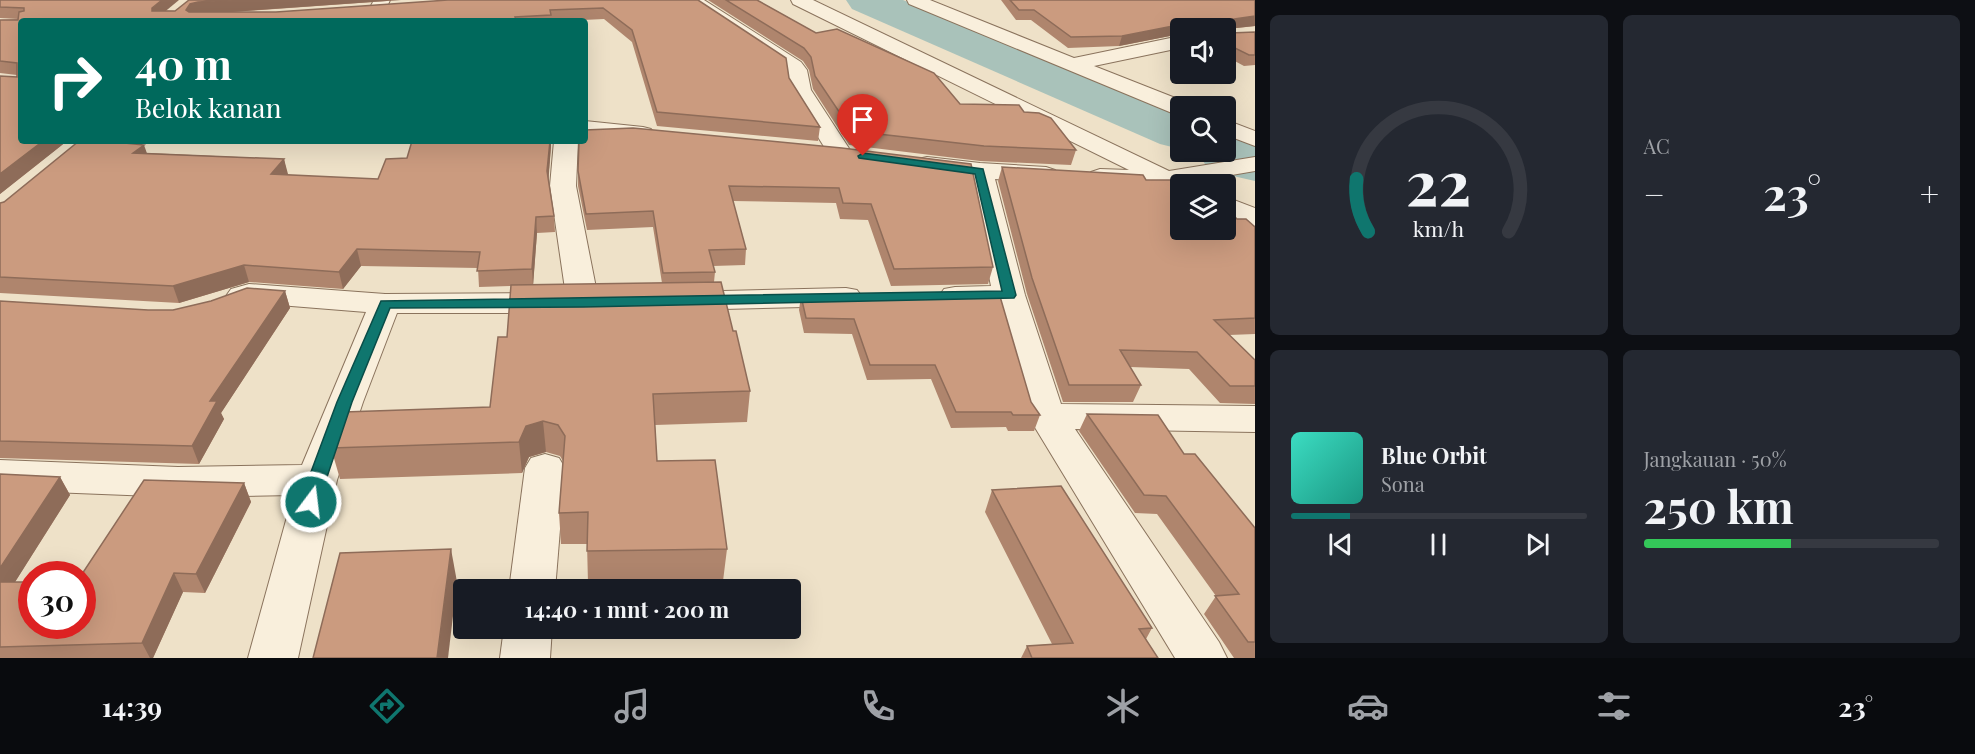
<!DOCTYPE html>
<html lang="id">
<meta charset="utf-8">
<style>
body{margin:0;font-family:"Playfair Display",serif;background:#242831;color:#f1f3f6;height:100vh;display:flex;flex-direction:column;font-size:22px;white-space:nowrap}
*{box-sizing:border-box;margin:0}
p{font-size:20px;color:#9ea1a6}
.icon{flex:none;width:33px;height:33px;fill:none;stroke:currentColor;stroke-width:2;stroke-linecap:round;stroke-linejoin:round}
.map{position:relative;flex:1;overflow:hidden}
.drawer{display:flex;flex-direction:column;gap:15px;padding:15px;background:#0d0f14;width:720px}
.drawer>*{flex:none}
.top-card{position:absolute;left:18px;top:18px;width:570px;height:126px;border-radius:6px;box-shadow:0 6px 24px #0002;background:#00695c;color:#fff;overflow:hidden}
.tools{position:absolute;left:1170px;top:18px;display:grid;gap:12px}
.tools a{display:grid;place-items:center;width:66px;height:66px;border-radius:6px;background:#171b24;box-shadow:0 6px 24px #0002;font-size:30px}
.speed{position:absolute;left:18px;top:561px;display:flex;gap:12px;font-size:30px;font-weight:700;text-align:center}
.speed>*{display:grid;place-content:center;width:78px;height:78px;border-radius:50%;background:#171b24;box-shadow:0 6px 24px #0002;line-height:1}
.speed .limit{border:9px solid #d22;background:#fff;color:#111}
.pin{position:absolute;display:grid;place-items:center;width:51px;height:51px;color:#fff;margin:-62px -26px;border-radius:50% 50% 50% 0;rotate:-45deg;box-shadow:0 0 6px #0007}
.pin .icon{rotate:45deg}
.me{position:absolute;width:66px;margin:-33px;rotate:15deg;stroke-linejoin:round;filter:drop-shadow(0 0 4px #0008)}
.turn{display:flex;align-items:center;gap:21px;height:126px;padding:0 18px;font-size:27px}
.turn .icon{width:78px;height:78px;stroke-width:2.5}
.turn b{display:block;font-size:42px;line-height:51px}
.big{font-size:45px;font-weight:700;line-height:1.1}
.drawer .tile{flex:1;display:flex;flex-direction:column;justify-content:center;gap:9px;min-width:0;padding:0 21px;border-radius:9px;background:#242831}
.drawer .dial{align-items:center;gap:0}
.dial svg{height:156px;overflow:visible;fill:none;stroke:#363941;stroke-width:7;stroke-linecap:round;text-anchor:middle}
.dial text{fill:#f1f3f6;stroke:none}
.song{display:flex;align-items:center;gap:18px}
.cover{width:72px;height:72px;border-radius:9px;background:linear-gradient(135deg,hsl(170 70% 55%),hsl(170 70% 35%))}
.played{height:6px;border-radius:3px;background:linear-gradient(90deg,#0f766e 20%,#363941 20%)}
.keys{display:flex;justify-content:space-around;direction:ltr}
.heat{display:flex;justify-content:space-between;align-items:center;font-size:33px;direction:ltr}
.charge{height:9px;border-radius:4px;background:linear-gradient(90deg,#34c759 50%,#363941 0)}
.drawer .tiles{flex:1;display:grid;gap:15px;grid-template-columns:repeat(2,1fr)}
.trip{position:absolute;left:453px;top:579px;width:348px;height:60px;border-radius:6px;background:#171b24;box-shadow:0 6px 24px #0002;font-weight:700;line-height:60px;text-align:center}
.tabs{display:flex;height:96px;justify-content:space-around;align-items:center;background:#090b0e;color:#9ea1a6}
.tabs .icon{width:42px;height:42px}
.tabs .selected{color:#0f766e}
.tabs b{font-size:27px;color:#f1f3f6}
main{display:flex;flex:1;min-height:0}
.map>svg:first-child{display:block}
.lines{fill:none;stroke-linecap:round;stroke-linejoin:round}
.river{fill:#a9c2ba;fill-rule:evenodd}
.minor-casing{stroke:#8a735d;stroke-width:2}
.minor{fill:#f9efdc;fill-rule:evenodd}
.wall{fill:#af856d}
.shaded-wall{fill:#8e6c59}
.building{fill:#cb9b7f;stroke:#8e6c59;stroke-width:1.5}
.route{fill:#0f766e;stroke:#0a4d48;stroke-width:1.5}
</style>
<main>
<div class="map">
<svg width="1255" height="658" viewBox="0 0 1255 658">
<rect width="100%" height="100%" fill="#eee1c8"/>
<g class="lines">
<g class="river">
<path d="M846,0H903L1180,112V149L1160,144L852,9Z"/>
<path d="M1226,133L1255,141V181L1233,176L1205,164L1197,152H1226Z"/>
</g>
<g class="minor-casing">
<g id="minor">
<path d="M374,0H390L381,21H363Z"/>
<path d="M684,0H704L801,62L807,70L811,90L852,153L849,158L840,160L831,158L789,90L787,70Z"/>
<path d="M791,0H813L1169,171L1255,157V171L1191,182L1192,184H1180V194L1161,187L1091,182L1087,177L1091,172L1100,169L1129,170L793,4Z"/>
<path d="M907,0H930L1074,58L1180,36V48L1094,66L1188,103L1190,106H1180V115L1172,113L909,4Z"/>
<path d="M1226,120L1255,131V146L1226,135Z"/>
<path d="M585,121L643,127L651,129L655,134L651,139L643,141L585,135Z"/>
<path d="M554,141H578L576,186L599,303L594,310L583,313L572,310L569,306L566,310L555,313H397L363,402L337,480L298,658H248L293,495L178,497L0,490V460L178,467L302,465L366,312L253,303L242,305L231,303L226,296L231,289L249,284L385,294L555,293L566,296L550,186Z"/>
<path d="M927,157L980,163L1046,167L1055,170L1059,175L1055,180L1046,183L995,179L1025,295L1061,404L1255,406V432L1075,429L1219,642L1227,658H1175L1028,416L996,305H955L944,303L939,296L944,289L955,287L991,286L969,177L918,169L915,164L918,159Z"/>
<path d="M1226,197L1255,208V226L1226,215Z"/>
<path d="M846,288L857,290L862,297L857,304L846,306L682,310L671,308L666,301L671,294L682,292Z"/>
<path d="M545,454L559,458L565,468L555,590H509L525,468L531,458Z"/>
<path d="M504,628H552L550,658H500Z"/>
</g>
</g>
<use href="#minor" class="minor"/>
</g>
<g class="wall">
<path d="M0,0L175,11L401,0L233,12H276L698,0L789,78L820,127L818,141L657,126L632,42L604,19L562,21H21L67,141L0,194V76L17,77V75L0,73V20L18,19L0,18Z"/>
<path d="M708,0H757L816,33L960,104L1024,112L1076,150L1071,165L980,161L849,145L813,89L809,70L803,61Z"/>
<path d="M1001,0H1255V26L1228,29V31L1230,33L1255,32V65L1244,66L1231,59H1226V28H1180V35V34L1119,46L1068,48L1031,20H1016Z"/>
<path d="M1180,41V56L1173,52L1176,42Z"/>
<path d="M551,146L548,181L554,216L555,232L537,233L533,285L662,283L653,227L587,230L578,186V171L842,148L993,267L988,284L891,286L868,220L840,219L836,203L733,201L746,249L745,265L713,266L715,272L714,282L733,331L750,391L747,422L655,425L657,461L727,549L723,581L588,583L587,544H561L559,513L563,461L560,456L546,452L529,457L522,473L340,479L331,448L490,407L507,337L511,286L479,287L478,268L361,266L343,289L249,282L179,303L0,293V203L147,153L284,159L287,175L378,179L407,158Z"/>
<path d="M1002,167L1146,180L1255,227V334L1229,335L1255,360V404L1220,403L1189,369L1130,367L1141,385L1133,402H1063L1027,294L998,181Z"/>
<path d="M285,291L290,308L221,413L224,419L199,464L0,458V301L148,310H173Z"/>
<path d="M999,293L1031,402L1040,415L1034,431H1008L1006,427L951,428L931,379L867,380L852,334L804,333L799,310L801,296Z"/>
<path d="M1087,414L1184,454L1255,528V658H1234L1204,614L1216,596L1157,514L1135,513L1079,431Z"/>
<path d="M0,474L60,477L70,495L15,582L32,626L244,483L251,502L205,593L183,592L153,658H0Z"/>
<path d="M992,490L1152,628L1146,639L1158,658H1021L1027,646L1052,644L985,512Z"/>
</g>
<g class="shaded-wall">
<path d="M162,0H179L156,19L152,11V8Z"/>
<path d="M232,0H401L201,14L193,16L186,10L190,4L198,2Z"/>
<path d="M1255,16V26L1226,29L1228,20Z"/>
<path d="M1183,24L1182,28H1180V34L1119,46L1122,36Z"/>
<path d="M43,141H67L0,194V174Z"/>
<path d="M550,141H551V146L548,186L547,171Z"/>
<path d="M144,145L149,159L133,153Z"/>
<path d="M284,159L288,174L275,189L271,174Z"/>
<path d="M536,217L537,233L533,286L532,269Z"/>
<path d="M357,249L361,266L343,289L339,272Z"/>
<path d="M244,265L249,282L179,303L173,286Z"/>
<path d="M285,291L290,308L221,413L224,419L199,464L192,446L210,401Z"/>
<path d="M543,421L546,452L529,457L522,473L519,442L526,426Z"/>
<path d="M60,477L70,495L3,601L0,596V568Z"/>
<path d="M244,483L251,502L205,593L196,574Z"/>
<path d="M451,549L457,582L448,658H437Z"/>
<path d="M174,573L183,592L153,658H150L142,643Z"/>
</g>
<g class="building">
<path d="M0,0H162L152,8V11H175L189,0H232L198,2L190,4L186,10L189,12H276L448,0H698L786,58L789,78L820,127L657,112L632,30L603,8L550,10L551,15L515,17L516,20L493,21H21V141H43L0,174V76L17,77V63L0,61V20H18L19,12L24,11V8L0,7Z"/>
<path d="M726,0H757L816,33L837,29L934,73L960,104L1019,105L1024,112L1039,113L1051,118L1076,150L984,146L852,131L815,76L811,57L804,48Z"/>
<path d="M1010,0H1255V16L1228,20V31L1230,33L1255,32V55H1249L1235,48L1226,49V28H1186V26L1183,24L1122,36L1071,37L1034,10H1019Z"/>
<path d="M633,128L842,148L971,164L993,267L894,269L871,204L843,203L839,188L729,186L746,249L709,250L715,272L663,273L653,211L586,214L578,171L579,141H585V130Z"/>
<path d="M79,141H105L144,145L133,153L284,159L271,174L378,179L386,159L407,158L412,141H550L547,171L554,216L536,217L532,269L477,271L480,252L357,249L339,272L244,265L173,286L0,277V203L4,202Z"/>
<path d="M1002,167L1143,175L1146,180H1196L1201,184H1180V230H1226V208L1237,219H1246L1255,227V318L1214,320L1255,360V386H1230L1197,352L1120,350L1141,385H1069L1032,278Z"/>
<path d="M721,282L733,331H736L750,391L653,394L657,461L715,460L727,549L587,551L588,512L559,513L565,436L558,425L543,421L526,426L519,442L331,448L344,412L490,407L498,337H507L511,285Z"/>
<path d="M247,288L285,291L210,401H217L192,446L0,441V301L148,310H173L211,301Z"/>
<path d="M999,293L1031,402L1040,415H1013L1011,412H956L935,365H870L854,319L806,318L801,296Z"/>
<path d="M1087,414L1158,415L1184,454H1195L1255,528V642H1248L1215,596L1239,594L1166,496L1144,495Z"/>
<path d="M0,474L60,477L0,568Z"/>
<path d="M144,480L244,483L196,574L174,573L142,643L0,647V582H32V626H82V574Z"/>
<path d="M1061,486L1152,628L1139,629L1158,658H1032L1027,646L1073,643L992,490Z"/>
<path d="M451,549L437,658H313L340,553Z"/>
</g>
<path class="route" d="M863,153L983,169L1016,295L1014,298L583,307L390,308L352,402L317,507L311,509L305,507L303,502L308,480L337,402L381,301L1002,291L975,174L859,158L858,156Z"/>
</svg>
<div class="tools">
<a><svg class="icon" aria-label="sound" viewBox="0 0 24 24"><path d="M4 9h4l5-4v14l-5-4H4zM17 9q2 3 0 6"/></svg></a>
<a><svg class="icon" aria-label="search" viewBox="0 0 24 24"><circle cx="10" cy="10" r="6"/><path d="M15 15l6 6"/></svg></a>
<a><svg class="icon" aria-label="layers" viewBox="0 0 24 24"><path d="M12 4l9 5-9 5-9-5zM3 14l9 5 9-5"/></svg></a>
</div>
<div class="speed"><div class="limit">30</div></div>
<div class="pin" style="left:863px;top:156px;background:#d93025"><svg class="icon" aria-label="arrive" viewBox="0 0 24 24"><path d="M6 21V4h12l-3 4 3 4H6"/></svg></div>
<svg class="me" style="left:311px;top:502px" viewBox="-20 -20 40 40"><circle r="17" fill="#0f766e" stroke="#fff" stroke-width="3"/><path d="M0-11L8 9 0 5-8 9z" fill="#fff"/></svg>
<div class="trip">14:40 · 1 mnt · 200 m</div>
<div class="top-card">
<div class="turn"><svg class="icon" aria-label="right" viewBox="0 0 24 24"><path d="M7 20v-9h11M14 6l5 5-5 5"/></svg><div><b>40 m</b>Belok kanan</div></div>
</div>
</div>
<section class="drawer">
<div class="tiles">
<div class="tile dial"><svg viewBox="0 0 100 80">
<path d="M14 69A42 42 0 1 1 86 69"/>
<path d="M14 69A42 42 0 0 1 8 42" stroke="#0f766e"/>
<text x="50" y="56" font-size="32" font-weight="700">22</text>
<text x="50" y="72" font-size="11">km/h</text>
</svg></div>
<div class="tile"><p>AC</p>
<div class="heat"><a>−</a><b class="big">23°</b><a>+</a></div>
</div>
<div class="tile">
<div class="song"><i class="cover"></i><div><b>Blue Orbit</b><p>Sona</p></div></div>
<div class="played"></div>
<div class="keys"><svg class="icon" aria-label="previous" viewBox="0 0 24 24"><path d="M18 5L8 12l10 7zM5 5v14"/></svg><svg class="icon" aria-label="pause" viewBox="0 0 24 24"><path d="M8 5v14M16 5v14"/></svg><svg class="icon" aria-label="next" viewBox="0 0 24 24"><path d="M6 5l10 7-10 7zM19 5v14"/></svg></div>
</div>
<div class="tile"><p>Jangkauan · 50%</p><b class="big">250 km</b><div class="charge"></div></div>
</div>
</section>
</main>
<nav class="tabs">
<b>14:39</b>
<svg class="icon selected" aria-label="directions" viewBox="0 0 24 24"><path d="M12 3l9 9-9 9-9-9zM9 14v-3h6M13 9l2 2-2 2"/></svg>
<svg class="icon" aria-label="music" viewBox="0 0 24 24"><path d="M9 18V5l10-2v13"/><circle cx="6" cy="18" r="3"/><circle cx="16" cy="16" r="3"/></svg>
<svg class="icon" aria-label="phone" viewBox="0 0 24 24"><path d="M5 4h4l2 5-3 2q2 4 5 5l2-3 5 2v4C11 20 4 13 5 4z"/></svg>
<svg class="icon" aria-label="climate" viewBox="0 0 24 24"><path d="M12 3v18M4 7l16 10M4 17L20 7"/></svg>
<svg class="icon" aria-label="car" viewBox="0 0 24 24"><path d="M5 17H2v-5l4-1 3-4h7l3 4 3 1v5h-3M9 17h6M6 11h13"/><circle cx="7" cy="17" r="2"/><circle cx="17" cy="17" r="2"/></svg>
<svg class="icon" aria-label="filters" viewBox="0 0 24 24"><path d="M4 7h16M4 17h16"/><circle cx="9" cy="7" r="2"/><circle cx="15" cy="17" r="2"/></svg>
<b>23°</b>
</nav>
